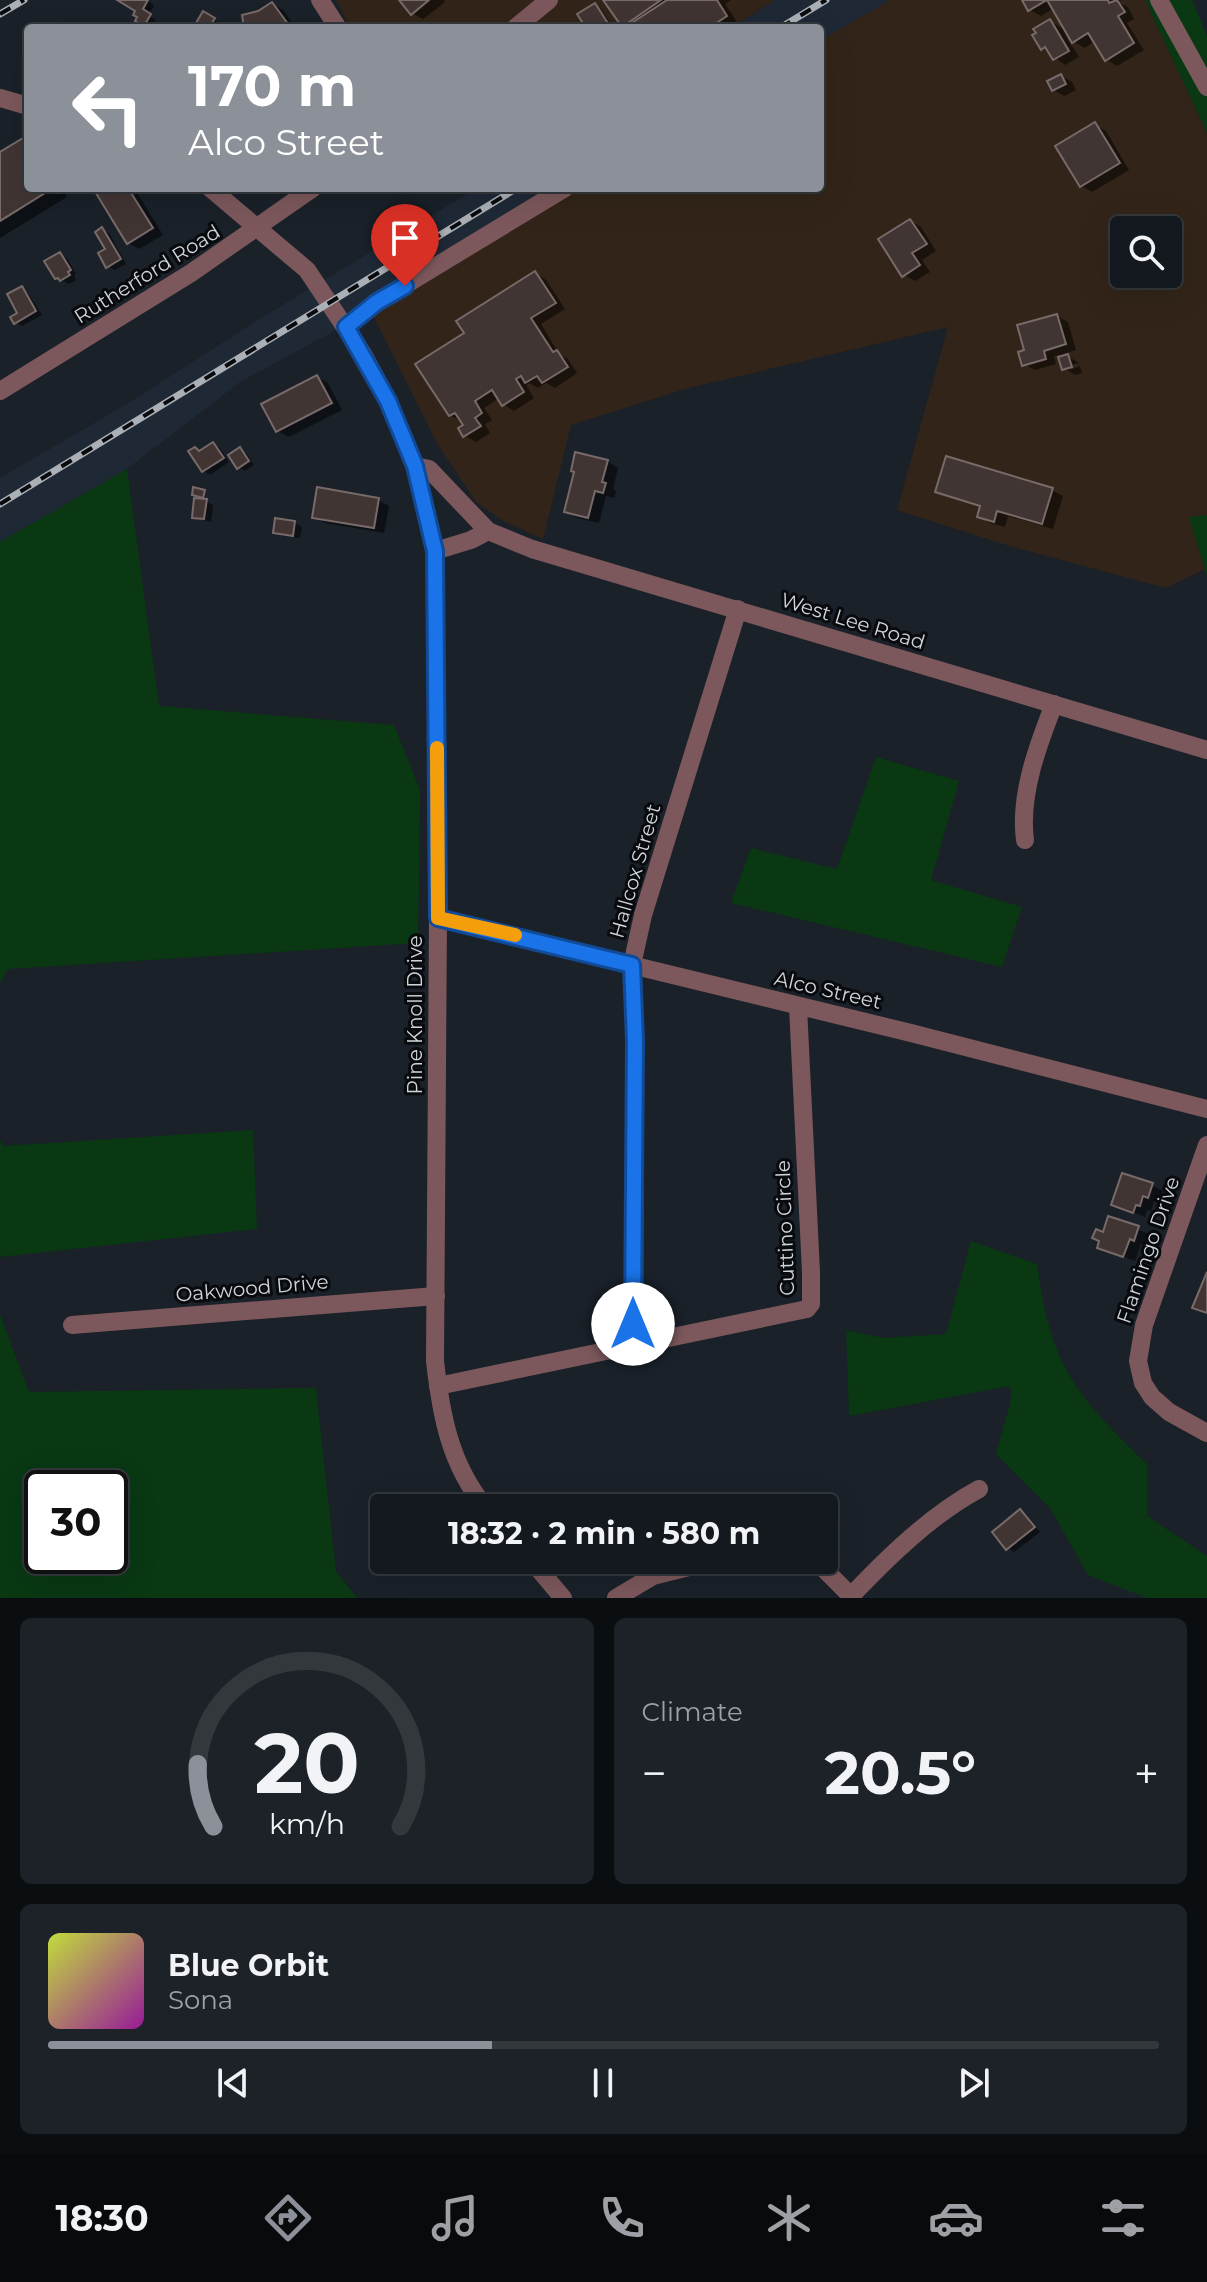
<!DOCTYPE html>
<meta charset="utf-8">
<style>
body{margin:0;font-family:Montserrat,sans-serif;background:#1d2228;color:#f1f3f6;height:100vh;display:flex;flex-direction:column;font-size:30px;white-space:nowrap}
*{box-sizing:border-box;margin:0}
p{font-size:26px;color:#9da0a4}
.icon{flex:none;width:44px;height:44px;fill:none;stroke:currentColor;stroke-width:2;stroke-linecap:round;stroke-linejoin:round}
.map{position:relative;height:1598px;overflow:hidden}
.panel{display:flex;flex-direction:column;gap:20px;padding:20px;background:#0b0e11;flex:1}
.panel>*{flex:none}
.guide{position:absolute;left:24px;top:24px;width:800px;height:168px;border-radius:8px;box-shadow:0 8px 32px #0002,0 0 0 2px #33383d;background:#8c9099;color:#fff;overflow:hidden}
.buttons{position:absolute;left:1110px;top:216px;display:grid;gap:16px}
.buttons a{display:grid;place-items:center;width:72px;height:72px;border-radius:8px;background:#14191f;box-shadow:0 8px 32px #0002,0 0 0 2px #33383d;font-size:40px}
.speed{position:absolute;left:24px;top:1470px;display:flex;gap:16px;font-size:40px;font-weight:700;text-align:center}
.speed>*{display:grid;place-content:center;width:104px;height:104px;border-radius:50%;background:#14191f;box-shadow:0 8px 32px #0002,0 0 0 2px #33383d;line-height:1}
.speed .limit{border:4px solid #111;border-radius:12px;background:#fff;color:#111}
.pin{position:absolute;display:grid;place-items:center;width:68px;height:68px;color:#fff;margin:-82px -34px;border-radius:50% 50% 50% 0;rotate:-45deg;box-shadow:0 0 8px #0007}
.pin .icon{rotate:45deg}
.me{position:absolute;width:88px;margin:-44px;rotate:0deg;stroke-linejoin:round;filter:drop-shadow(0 0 6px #0008)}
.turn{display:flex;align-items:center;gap:28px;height:168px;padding:0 32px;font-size:36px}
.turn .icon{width:104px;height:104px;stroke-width:2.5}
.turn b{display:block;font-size:56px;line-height:68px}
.big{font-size:60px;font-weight:700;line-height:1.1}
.panel .card{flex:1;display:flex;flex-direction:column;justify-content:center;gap:12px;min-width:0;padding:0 28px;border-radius:12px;background:#1d2228}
.panel .dial{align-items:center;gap:0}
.dial svg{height:208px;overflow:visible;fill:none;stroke:#33383d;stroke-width:7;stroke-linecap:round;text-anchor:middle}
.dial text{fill:#f1f3f6;stroke:none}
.song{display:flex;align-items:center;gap:24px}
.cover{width:96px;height:96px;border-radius:12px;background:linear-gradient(135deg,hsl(70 70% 55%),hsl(300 70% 35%))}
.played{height:8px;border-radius:4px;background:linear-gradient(90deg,#8c9099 40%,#33383d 40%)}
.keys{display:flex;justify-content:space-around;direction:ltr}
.heat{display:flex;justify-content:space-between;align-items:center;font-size:44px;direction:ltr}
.panel .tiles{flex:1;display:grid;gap:20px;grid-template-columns:1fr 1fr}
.card:last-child{grid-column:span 2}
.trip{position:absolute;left:370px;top:1494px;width:468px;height:80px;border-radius:8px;background:#14191f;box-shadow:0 8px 32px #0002,0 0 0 2px #33383d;font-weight:700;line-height:80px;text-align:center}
.tabs{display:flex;height:128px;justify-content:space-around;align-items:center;background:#080a0c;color:#9da0a4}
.tabs .icon{width:56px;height:56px}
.tabs .selected{color:#8c9099}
.tabs b{font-size:36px;color:#f1f3f6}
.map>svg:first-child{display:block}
.built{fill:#1f2936}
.industrial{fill:#322418;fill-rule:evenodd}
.green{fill:#093813;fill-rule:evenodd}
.shadow{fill:#0007}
.building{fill:#413534;stroke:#786a69;stroke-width:2}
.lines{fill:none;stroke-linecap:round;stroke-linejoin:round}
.minor{stroke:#7c585c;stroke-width:18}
.rail-casing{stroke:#abb0b6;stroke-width:7}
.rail{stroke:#080a0e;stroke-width:4;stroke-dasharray:12;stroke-linecap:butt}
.route-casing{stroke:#114b97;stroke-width:20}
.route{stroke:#1a73e8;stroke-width:14}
.slow{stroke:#f59e0b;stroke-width:14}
.labels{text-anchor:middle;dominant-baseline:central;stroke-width:6;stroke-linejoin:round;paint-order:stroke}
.street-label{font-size:20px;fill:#d0d5da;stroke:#080a0e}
</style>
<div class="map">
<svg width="1207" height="1598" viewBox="0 0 1207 1598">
<rect width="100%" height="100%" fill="#1a2129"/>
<g class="built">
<path d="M775,0H890L820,41V28H732Z"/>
<path d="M477,188H572L371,311L240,382L127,469L0,542V478L132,401L261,318Z"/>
</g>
<g class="industrial">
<path d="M336,0H775L731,28H350Z"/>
<path d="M890,0H1145L1207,133V515L1190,517L1205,569L1166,588L1006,545L897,510L948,327L685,389L571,425L543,539L503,521L476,502L438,445L371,311L572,188H820V41ZM1124,230H1168V274H1124Z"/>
</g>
<g class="green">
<path d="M1145,0H1192L1207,36V133Z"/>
<path d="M127,469L159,706L394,725L420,790L418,943L8,969L0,983V542Z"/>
<path d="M1207,515V576L1189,517Z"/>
<path d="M876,757L959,781L931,880L1022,907L1002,967L731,903L751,848L837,869Z"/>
<path d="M253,1130L257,1229L0,1257V1140L3,1146Z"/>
<path d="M971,1241L1037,1264C1042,1299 1048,1334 1064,1365C1080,1400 1119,1437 1147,1464V1516L1207,1556V1598H1147L1088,1575L1050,1508L996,1454L1011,1400L1010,1386L849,1416L846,1330L883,1338L946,1334Z"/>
<path d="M0,1314L29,1392L316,1388L336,1572L358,1598H0ZM110,1488V1556H42V1488Z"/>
</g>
<g class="shadow">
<path d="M121,0H148L154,6L148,15L156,20L151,28L138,20V11Z"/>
<path d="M402,0H444L445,2L423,19L412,13Z"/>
<path d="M606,0H731L725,4L737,22L728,28H628Z"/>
<path d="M1024,0H1122L1118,2L1128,7L1134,19L1127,23L1144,50L1117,66L1106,59L1095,41L1085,48L1067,38L1079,57L1065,65L1042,48L1050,21L1067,31L1054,8L1041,16L1030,10Z"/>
<path d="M272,4L283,10L296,28H246Z"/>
<path d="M595,5L601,9L614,28H588Z"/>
<path d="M204,14L220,23L218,28H195Z"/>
<path d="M1061,76L1072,82L1076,90L1064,96L1054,90Z"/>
<path d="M1095,125L1106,131L1129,170L1092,192L1082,186Z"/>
<path d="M28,137V188H61L67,197L0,238V154Z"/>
<path d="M102,188H134L163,235L139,249L128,243Z"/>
<path d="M911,221L921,227L936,251L922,260L930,272L915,281L904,275Z"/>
<path d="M102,229L109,233L126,264L115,270L108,266Z"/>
<path d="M60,254L67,258L76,274L74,276L76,280L69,284L57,278Z"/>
<path d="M536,273L546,280L565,309L541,324L559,354L568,359L577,373L555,388L546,383L538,388L529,383L526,385L534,398L514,411L503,404L499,398L484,408L492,420L485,424L490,433L476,442L465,436L466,426L461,421L450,415L466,334Z"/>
<path d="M22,289L28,293L42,315L22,326L15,322L20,313Z"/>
<path d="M1057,316L1068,322L1076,350L1064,354L1079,363L1070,365V370L1080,366L1082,373L1075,375L1064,368L1060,355L1054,356L1056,364L1035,370L1024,364Z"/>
<path d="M317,377L328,383L342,410L289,437L278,431L264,405Z"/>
<path d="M213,444L220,448L229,462L210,475L204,471L201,452Z"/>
<path d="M240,450L247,454L254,465L245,471L238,467Z"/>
<path d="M607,461L618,468L613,489L616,491L614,498L606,496L599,523L577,518L566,511Z"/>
<path d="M1052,490L1063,496L1053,529L1008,516L1005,527L990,523L979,517L982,508L948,497L937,491Z"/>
<path d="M378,500L389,506L384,533L325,523L314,517Z"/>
<path d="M206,501L213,505L211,522L194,517Z"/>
<path d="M277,521L295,523L302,527L300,538L282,536L275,532Z"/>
<path d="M1152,1185L1163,1191L1159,1202L1154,1201L1151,1211L1147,1210L1145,1217L1114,1204Z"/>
<path d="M1110,1218L1149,1234L1145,1245L1141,1244L1135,1261L1099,1247Z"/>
<path d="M1021,1511L1027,1515L1040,1532L1014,1552L1008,1548Z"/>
</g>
<g class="building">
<path d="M117,0H148L143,9L151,14L144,26L135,21L137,17L133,15L135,11Z"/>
<path d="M399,0H429L411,15Z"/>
<path d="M603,0H661L622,27Z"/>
<path d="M667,0H717L727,16L709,28H624Z"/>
<path d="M1022,0H1108L1109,3L1117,0L1125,12L1118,16L1134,43L1105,61L1088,33L1072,43L1047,0L1028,11Z"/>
<path d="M272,2L291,28H244L242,15L258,11Z"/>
<path d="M595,3L611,28H586L577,14Z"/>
<path d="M203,11L215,18L209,28H193Z"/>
<path d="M1050,19L1069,51L1053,60L1045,47L1041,50L1032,35L1036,33L1033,29Z"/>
<path d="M1061,74L1066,84L1052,91L1047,81Z"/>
<path d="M1095,122L1120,163L1080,187L1055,146Z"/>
<path d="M28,135V188H53L0,221V152Z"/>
<path d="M98,188H128L153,228L127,244L94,190Z"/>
<path d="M910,219L927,244L912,253L920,265L902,277L878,239Z"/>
<path d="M102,227L121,259L106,268L98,253L105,249L95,232Z"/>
<path d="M60,252L71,270L68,272L70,275L60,281L58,278L55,279L44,261Z"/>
<path d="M535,271L556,303L531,318L553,352L557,350L568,367L542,383L537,376L525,383L521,376L516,379L524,392L502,406L492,390L475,401L482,413L475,418L481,426L463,437L458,428L463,425L455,413L449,416L415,364L464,333L456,321Z"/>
<path d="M22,286L36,311L14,324L10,317L17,313L7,294Z"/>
<path d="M1057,314L1066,344L1044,351L1046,359L1022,366L1018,352L1024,350L1017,325Z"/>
<path d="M1068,354L1072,367L1062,370L1058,357Z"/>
<path d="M317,375L332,403L276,432L261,404Z"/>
<path d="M213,442L224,458L202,472L188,451L195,447L199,451Z"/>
<path d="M240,447L249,461L237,469L228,455Z"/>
<path d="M575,452L608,460L602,482L606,483L603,493L595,491L588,518L564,512L574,472L571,471Z"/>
<path d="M946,456L1053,488L1042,524L997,511L994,522L977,517L980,506L935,492Z"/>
<path d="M193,487L205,490L203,498L192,495Z"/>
<path d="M317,487L379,498L374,528L312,518Z"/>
<path d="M194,498L207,499L204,519L192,518Z"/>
<path d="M275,518L295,521L293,536L273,533Z"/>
<path d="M1122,1173L1153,1183L1148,1198L1143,1196L1140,1206L1136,1205L1133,1213L1111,1205Z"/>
<path d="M1108,1216L1139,1226L1134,1241L1130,1239L1123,1257L1097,1248L1099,1241L1092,1238L1096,1229L1103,1232Z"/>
<path d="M1207,1272V1313L1192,1308Z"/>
<path d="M1020,1509L1035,1527L1006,1550L992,1532Z"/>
</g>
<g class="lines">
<g class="minor">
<path d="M320,0L338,28"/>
<path d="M1159,0L1207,87"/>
<path d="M515,28L549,0"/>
<path d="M0,98L28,106"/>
<path d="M210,188L307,270L363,354L388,401L415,466L435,551L438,918L435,1361C441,1415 450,1465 486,1508"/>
<path d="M346,327L377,302L565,188"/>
<path d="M0,391L191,273L313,188"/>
<path d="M415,466L429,469L488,531L532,549L1207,750"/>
<path d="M435,551L471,540L488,531"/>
<path d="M1025,840C1019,795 1038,745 1054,704"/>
<path d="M438,918L911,1033L1207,1109"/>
<path d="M1207,1145L1144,1325L1138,1361L1143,1383L1152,1397L1169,1412L1207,1433"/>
<path d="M72,1325L436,1296"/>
<path d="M634,1345L635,1041L632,965L643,915L738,609"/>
<path d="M438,1386L807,1309L811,1304V1272L798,1007"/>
<path d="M531,1560L563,1598"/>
<path d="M815,1560L853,1598"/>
<path d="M851,1596C888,1557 931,1515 979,1489"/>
<path d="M616,1598L653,1576L717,1560"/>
</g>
<g class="rail-casing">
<g id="rail">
<path d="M0,14L24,0"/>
<path d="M780,28L826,0"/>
<path d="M0,504L517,188"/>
</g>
</g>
<use href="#rail" class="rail"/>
</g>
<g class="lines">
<g class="route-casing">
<path id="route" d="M405,286L377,302L346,327L388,401L415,466L435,551L438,918L632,965L635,1041L633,1324"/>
</g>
<use href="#route" class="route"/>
<path class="slow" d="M437,748L438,918L515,935"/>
</g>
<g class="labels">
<g class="street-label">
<text transform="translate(147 274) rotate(-32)">Rutherford Road</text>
<text transform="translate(853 621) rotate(17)">West Lee Road</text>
<text transform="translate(635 871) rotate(-74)">Hallcox Street</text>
<text transform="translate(828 990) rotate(13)">Alco Street</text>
<text transform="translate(415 1015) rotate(-90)">Pine Knoll Drive</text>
<text transform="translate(785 1228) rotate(-92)">Cuttino Circle</text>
<text transform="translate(1148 1250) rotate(-71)">Flamingo Drive</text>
<text transform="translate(252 1288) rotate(-5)">Oakwood Drive</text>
</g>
</g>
</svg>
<div class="buttons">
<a><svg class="icon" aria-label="search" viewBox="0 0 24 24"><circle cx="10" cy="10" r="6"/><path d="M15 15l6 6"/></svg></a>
</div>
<div class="speed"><div class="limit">30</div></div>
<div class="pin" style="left:405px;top:286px;background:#d93025"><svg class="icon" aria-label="arrive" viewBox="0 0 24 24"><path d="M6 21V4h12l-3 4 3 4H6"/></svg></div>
<svg class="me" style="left:633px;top:1324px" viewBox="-20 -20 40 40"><circle r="19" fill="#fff"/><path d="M0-13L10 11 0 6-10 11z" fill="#1a73e8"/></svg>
<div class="trip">18:32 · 2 min · 580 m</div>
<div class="guide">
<div class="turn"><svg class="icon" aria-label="left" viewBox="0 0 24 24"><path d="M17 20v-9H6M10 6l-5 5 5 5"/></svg><div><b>170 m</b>Alco Street</div></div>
</div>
</div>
<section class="panel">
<div class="tiles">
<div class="card dial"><svg viewBox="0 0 100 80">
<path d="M14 69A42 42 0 1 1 86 69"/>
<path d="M14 69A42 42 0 0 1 8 45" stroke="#8c9099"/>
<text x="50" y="56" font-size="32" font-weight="700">20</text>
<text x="50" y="72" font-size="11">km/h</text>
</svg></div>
<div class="card"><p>Climate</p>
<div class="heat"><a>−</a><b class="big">20.5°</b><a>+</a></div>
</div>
<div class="card">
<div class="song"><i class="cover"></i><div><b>Blue Orbit</b><p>Sona</p></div></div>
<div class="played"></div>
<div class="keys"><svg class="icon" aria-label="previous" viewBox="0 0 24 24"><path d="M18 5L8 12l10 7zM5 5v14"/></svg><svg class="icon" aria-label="pause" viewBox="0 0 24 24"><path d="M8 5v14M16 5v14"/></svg><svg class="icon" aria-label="next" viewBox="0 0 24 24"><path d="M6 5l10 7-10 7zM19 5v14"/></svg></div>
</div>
</div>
</section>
<nav class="tabs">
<b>18:30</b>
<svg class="icon selected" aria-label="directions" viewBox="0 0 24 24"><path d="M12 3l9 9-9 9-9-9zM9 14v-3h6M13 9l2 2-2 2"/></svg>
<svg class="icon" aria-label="music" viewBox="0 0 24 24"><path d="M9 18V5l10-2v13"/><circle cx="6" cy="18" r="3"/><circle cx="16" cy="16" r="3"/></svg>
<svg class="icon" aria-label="phone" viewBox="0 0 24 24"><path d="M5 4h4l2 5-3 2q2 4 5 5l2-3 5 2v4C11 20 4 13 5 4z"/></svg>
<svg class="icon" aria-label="climate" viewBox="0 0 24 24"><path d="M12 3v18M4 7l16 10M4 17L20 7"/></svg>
<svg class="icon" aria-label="car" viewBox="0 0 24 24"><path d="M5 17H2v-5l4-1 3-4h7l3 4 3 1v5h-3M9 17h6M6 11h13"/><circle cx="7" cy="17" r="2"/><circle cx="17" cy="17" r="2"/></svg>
<svg class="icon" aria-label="filters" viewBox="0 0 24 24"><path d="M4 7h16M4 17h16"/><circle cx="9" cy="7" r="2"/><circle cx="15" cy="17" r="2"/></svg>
</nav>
